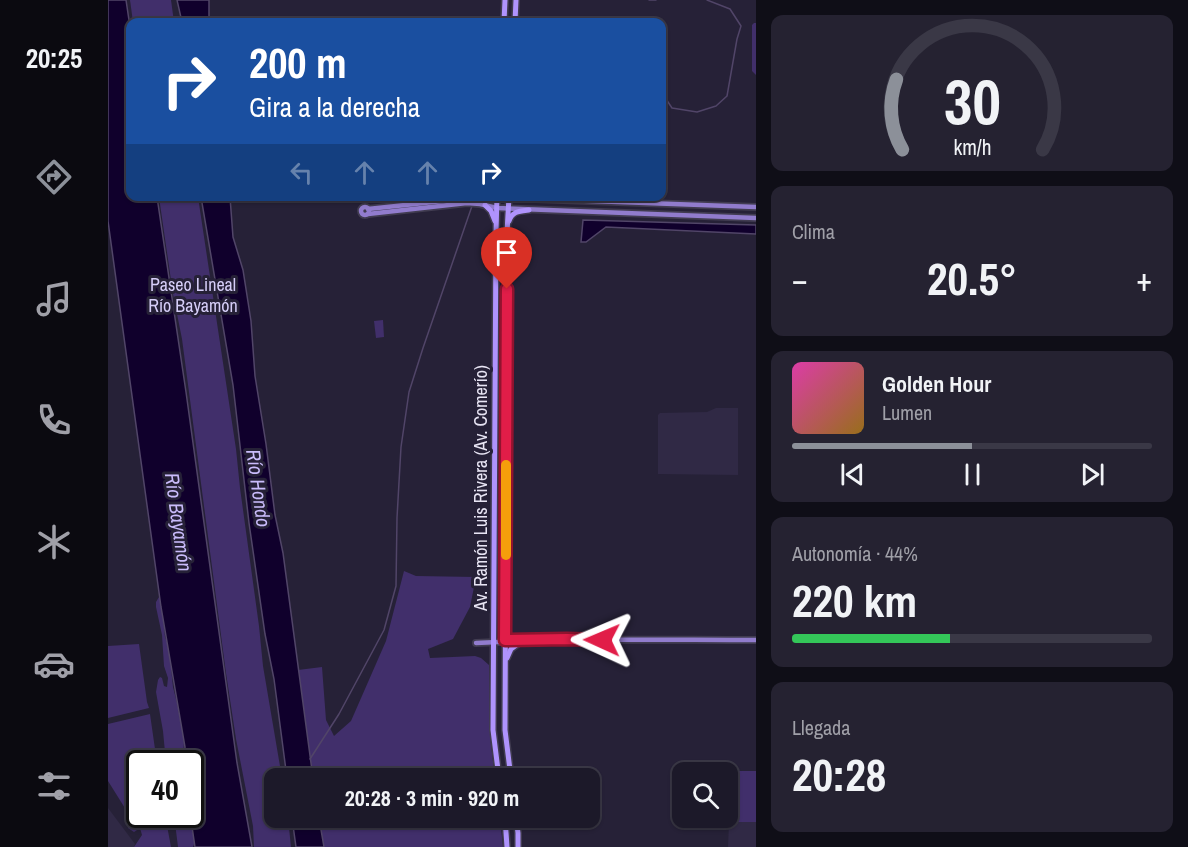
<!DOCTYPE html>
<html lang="es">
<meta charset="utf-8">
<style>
body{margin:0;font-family:"Archivo Narrow",sans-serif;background:#252231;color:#f1f3f6;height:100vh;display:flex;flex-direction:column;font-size:22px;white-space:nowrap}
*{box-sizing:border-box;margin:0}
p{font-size:20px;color:#a0a0a8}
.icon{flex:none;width:33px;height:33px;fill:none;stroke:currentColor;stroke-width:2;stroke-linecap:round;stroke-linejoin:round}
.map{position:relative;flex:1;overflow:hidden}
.details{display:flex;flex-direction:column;gap:15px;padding:15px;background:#0f0e17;width:432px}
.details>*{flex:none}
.top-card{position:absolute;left:18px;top:18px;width:540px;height:183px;border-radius:12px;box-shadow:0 2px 4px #0004,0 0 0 2px #3a3846;background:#1a4fa0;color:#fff;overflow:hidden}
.fabs{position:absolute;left:564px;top:762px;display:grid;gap:12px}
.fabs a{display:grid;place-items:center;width:66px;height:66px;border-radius:12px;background:#1c1929;box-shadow:0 2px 4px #0004,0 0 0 2px #3a3846;font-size:30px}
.speed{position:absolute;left:18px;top:750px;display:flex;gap:12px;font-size:30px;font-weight:700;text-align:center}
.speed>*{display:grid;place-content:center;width:78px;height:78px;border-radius:50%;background:#1c1929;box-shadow:0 2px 4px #0004,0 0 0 2px #3a3846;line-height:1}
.speed .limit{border:3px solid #111;border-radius:9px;background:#fff;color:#111}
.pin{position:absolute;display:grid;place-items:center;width:51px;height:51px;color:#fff;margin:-62px -26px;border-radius:50% 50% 50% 0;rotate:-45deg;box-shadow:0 0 6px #0007}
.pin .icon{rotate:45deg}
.me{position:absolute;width:66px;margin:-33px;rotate:271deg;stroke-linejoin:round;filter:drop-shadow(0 0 4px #0008)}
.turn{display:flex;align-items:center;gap:21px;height:126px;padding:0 24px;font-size:27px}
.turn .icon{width:78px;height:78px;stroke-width:2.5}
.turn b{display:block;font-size:42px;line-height:51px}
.lanes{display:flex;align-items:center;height:57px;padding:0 24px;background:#0003;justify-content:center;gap:30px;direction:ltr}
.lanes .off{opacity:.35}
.big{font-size:45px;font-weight:700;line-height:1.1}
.details .tile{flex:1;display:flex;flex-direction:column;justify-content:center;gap:9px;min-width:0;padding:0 21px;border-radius:12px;background:#252231}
.details .dial{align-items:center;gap:0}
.dial svg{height:156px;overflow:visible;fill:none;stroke:#3a3846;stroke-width:7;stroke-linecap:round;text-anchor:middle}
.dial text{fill:#f1f3f6;stroke:none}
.song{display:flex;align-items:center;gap:18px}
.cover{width:72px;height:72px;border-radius:9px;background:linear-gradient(135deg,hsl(320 70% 55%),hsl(40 70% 35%))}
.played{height:6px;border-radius:3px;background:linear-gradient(90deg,#8c9099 50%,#3a3846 50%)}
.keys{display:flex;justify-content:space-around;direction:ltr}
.heat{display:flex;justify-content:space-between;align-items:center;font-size:33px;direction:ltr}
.charge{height:9px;border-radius:4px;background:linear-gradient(90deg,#34c759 44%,#3a3846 0)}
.trip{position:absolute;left:156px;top:768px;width:336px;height:60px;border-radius:12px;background:#1c1929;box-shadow:0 2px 4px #0004,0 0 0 2px #3a3846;font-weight:700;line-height:60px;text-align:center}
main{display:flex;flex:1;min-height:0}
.dock{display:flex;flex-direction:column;width:108px;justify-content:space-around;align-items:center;background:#0b0a10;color:#a0a0a8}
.dock .icon{width:42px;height:42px}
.dock .on{color:#8c9099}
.dock b{font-size:27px;color:#f1f3f6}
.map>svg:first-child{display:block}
.built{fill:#302945}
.green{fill:#412f6b}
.water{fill:#10002c;stroke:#514568;stroke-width:1.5}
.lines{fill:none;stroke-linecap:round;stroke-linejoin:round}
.stream{stroke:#514568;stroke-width:1.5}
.secondary-casing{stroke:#413c51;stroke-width:8}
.primary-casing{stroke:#413c51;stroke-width:8}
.secondary{stroke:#917ccd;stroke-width:4.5}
.primary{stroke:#af93fd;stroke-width:5}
.route-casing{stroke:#92132f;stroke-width:15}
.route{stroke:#e11d48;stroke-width:10}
.slow{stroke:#f59e0b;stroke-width:10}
.labels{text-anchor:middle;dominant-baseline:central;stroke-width:6;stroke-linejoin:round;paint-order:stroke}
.park-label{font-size:18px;fill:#d6cef8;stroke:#262137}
.street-label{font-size:18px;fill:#e8e5f4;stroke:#262137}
.water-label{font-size:20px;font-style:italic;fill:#cabcfb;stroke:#262137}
</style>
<main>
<nav class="dock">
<b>20:25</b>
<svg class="icon on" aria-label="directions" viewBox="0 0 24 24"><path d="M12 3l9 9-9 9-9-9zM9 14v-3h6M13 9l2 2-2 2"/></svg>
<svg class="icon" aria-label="music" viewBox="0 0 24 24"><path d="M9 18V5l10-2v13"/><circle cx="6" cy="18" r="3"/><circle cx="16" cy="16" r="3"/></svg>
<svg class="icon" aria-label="phone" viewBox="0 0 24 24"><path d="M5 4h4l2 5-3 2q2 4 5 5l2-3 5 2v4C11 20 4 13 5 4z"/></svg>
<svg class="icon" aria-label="climate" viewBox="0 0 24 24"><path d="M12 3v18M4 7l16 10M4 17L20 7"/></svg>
<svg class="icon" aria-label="car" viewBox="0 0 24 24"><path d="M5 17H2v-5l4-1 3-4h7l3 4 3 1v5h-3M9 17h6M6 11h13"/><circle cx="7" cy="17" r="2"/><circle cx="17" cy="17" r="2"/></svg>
<svg class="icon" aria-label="filters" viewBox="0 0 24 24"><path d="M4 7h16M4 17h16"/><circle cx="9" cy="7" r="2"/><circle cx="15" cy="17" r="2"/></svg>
</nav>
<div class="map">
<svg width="648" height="847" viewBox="0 0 648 847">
<rect width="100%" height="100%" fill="#262137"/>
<g class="built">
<path d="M608,408H630V475L550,474V415L552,413L599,412Z"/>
<path d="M0,808L27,844L26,847H0Z"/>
<path d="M621,822H648V847H620Z"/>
</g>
<g class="green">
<path d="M22,0H63L66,22H25Z"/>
<path d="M646,23H648V75L644,71V25Z"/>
<path d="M51,197H90L128,449L132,488L151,626L155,666L174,778H166V818H180L183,847H146L145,826L128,739L118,673L74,339L65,294Z"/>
<path d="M275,320L276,337L268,338L266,321Z"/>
<path d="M296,571L308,576L368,577L362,607L345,639L320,649L322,658L367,656L373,658L381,665L382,736L387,778H205L190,670L214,667L218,720L226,736L243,721L278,641Z"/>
<path d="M51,597H53L57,637L61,648L65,687L69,703L76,739L75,763H58L55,731L48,692L50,680L52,677L54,678L56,686L59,687L60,678L56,666L54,635L48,607V602Z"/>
<path d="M31,644L39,702L41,708L0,718V646Z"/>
<path d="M42,714L49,763L32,764V814L57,815L63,847H26L34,835L32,828L26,832L20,828V813L0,781V724Z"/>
<path d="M617,771H648V822H621L618,819V818H620V772H617Z"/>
<path d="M83,772L87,782L86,844L85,847H70L66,815L82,814Z"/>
<path d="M211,818H392L395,847H216Z"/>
</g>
<g class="water">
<path d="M0,0H18L22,27V196L49,197L78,392L129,763L144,847H87L82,813L83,800L87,788L83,778L82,764L76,763L77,747L53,607L0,221Z"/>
<path d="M69,0H101V22H74Z"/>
<path d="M93,197H122L125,237L135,270L143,321L147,376L158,444L167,515L175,553L205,778H179L166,679L157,634L141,523L125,385Z"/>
<path d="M475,220L648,225V234L498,227L478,242H473Z"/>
<path d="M184,818H211L216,847H188Z"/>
</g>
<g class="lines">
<g class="stream">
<path d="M541,0H548"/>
<path d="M554,93L564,108L589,112L608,106L619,96L629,39L633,26L622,9L599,0"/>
<path d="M202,759L231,714L276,630L288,586L289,518L293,447L301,392L315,348L364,206"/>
</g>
<g class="secondary-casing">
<g id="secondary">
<circle cx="257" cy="211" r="4"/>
<path d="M260,209L372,197L648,207"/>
<path d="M260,214L359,203L372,204L389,208L648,218"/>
<path d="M368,643C461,638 555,640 648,640"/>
</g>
</g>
<g class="primary-casing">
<g id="primary">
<path d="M396,22L397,0"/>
<path d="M407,22L408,0"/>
<path d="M389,196L388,232L385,730L391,778"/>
<path d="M401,196L399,233L397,730L403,778"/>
<path d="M412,196L415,198"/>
<path d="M378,197L380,196"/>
<path d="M377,205L383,211L387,221"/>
<path d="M401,221C404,211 412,211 421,210"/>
<path d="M399,658L403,649L415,640"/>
<path d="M397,818L399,847"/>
<path d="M408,818L410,833V847"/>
</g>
</g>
<use href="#secondary" class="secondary"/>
<use href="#primary" class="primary"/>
</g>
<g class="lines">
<g class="route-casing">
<path id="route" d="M399,289L397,640L459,639L494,640"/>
</g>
<use href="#route" class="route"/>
<path class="slow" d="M398,555V465"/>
</g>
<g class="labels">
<g class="park-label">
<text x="85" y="284">Paseo Lineal<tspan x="85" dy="21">Río Bayamón</tspan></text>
</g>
<g class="street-label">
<text transform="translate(372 488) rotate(-90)">Av. Ramón Luis Rivera (Av. Comerío)</text>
</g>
<g class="water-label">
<text transform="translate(151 488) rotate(82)">Río Hondo</text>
<text transform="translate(71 522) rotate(82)">Río Bayamón</text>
</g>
</g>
</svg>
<div class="fabs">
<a><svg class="icon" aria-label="search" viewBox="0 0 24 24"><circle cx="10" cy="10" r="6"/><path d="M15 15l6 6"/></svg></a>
</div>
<div class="speed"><div class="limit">40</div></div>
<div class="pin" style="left:399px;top:289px;background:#d93025"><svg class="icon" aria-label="arrive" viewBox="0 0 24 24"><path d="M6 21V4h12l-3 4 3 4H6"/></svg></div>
<svg class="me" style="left:494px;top:640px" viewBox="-20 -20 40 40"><path d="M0-17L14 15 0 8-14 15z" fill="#e11d48" stroke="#fff" stroke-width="4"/></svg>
<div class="trip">20:28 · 3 min · 920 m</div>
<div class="top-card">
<div class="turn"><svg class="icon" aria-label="right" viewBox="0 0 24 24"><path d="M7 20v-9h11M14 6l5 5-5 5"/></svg><div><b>200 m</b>Gira a la derecha</div></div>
<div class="lanes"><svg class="icon off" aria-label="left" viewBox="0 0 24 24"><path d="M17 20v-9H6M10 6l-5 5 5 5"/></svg><svg class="icon off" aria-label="ahead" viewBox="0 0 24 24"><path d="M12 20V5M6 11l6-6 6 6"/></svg><svg class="icon off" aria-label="ahead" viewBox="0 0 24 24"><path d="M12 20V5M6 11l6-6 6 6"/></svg><svg class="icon" aria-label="right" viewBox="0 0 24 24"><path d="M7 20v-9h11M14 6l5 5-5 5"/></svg></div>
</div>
</div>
<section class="details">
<div class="tile dial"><svg viewBox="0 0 100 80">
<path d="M14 69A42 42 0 1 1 86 69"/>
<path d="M14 69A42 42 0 0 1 11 33" stroke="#8c9099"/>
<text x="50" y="56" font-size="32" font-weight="700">30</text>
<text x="50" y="72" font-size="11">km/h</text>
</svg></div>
<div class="tile"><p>Clima</p>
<div class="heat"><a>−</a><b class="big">20.5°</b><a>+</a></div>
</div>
<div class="tile">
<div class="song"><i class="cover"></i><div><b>Golden Hour</b><p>Lumen</p></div></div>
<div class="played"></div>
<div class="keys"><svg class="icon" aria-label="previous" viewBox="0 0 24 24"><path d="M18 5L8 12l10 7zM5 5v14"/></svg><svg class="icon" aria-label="pause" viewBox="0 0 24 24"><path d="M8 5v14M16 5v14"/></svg><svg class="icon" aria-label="next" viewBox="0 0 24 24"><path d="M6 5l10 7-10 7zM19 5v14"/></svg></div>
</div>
<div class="tile"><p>Autonomía · 44%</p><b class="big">220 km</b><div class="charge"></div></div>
<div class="tile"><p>Llegada</p><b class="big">20:28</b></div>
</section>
</main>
